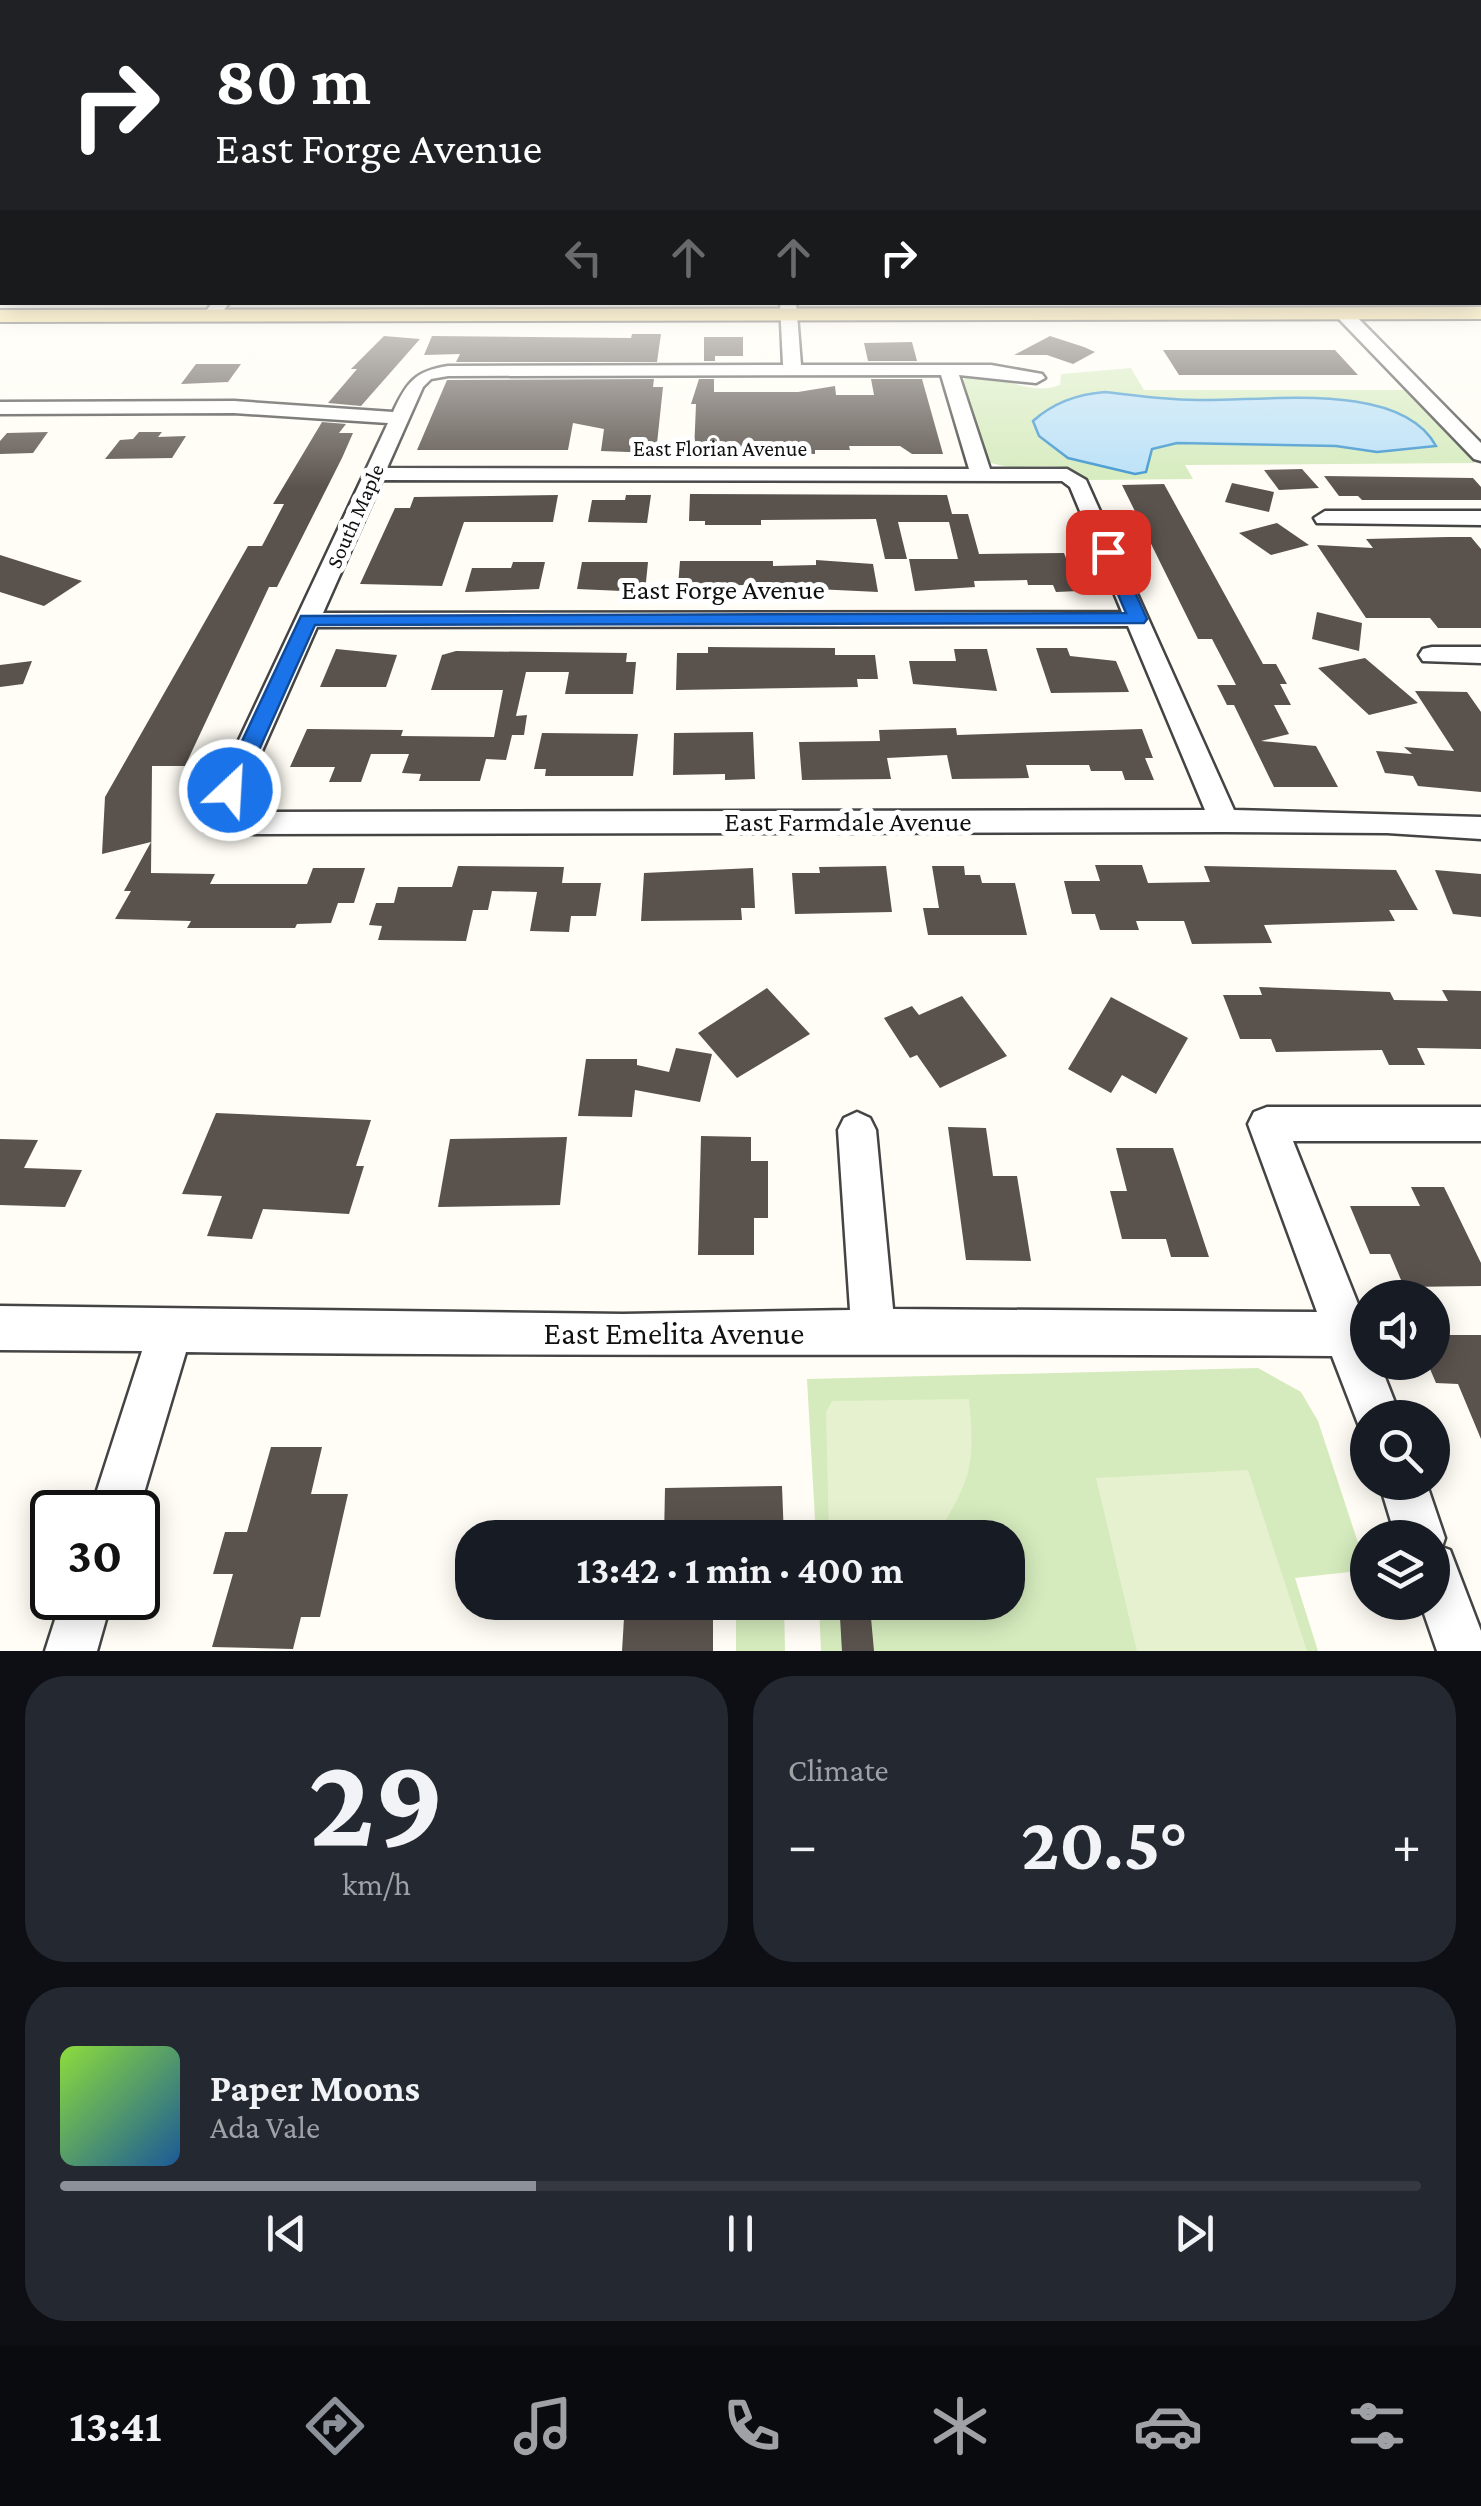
<!DOCTYPE html>
<meta charset="utf-8">
<style>
body{margin:0;font-family:"Crimson Pro",serif;background:#242831;color:#f1f3f6;height:100vh;display:flex;flex-direction:column;font-size:38px;white-space:nowrap}
*{box-sizing:border-box;margin:0}
p{font-size:32px;color:#9ea1a6}
.icon{flex:none;width:55px;height:55px;fill:none;stroke:currentColor;stroke-width:2;stroke-linecap:round;stroke-linejoin:round}
.map{position:relative;height:1651px;overflow:hidden}
.sheet{display:flex;flex-direction:column;gap:25px;padding:25px;background:#0d0f14;flex:1}
.sheet>*{flex:none}
.hud{position:absolute;left:0px;top:0px;width:1482px;height:305px;box-shadow:0 5px 25px #0003;background:#202124;color:#fff;overflow:hidden}
.tools{position:absolute;left:1350px;top:1280px;display:grid;gap:20px}
.tools a{display:grid;place-items:center;width:100px;height:100px;border-radius:50%;background:#171b24;box-shadow:0 5px 25px #0003;font-size:50px}
.speed{position:absolute;left:30px;top:1490px;display:flex;gap:20px;font-size:50px;font-weight:700;text-align:center}
.speed>*{display:grid;place-content:center;width:130px;height:130px;border-radius:50%;background:#171b24;box-shadow:0 5px 25px #0003;line-height:1}
.speed .limit{border:5px solid #111;border-radius:15px;background:#fff;color:#111}
.pin{position:absolute;display:grid;place-items:center;width:85px;height:85px;color:#fff;margin:-42px;border-radius:20px;box-shadow:0 5px 15px #0006}
.me{position:absolute;width:110px;margin:-55px;rotate:25deg;stroke-linejoin:round;filter:drop-shadow(0 0 8px #0008)}
.turn{display:flex;align-items:center;gap:35px;height:210px;padding:0 50px;font-size:45px}
.turn .icon{width:130px;height:130px;stroke-width:2.5}
.turn b{display:block;font-size:70px;line-height:85px}
.lanes{display:flex;align-items:center;height:95px;padding:0 50px;background:#0003;justify-content:center;gap:50px;direction:ltr}
.lanes .off{opacity:.35}
.big{font-size:75px;font-weight:700;line-height:1.1}
.sheet .card{flex:1;display:flex;flex-direction:column;justify-content:center;gap:15px;min-width:0;padding:0 35px;border-radius:40px;background:#242831}
.sheet .dial{align-items:center;gap:0}
.dial b{font-size:130px;line-height:1}
.song{display:flex;align-items:center;gap:30px}
.cover{width:120px;height:120px;border-radius:15px;background:linear-gradient(135deg,hsl(90 70% 55%),hsl(210 70% 35%))}
.played{height:10px;border-radius:5px;background:linear-gradient(90deg,#8c9099 35%,#363941 35%)}
.keys{display:flex;justify-content:space-around;direction:ltr}
.heat{display:flex;justify-content:space-between;align-items:center;font-size:55px;direction:ltr}
.sheet .tiles{flex:1;display:grid;gap:25px;grid-template-columns:1fr 1fr}
.card:last-child{grid-column:span 2}
.trip{position:absolute;left:455px;top:1520px;width:570px;height:100px;border-radius:40px;background:#171b24;box-shadow:0 5px 25px #0003;font-weight:700;line-height:100px;text-align:center}
.tab-bar{display:flex;height:160px;justify-content:space-around;align-items:center;background:#090b0e;color:#9ea1a6}
.tab-bar .icon{width:70px;height:70px}
.tab-bar .on{color:#8c9099}
.tab-bar b{font-size:45px;color:#f1f3f6}
.map>svg:first-child{display:block}
.green{fill:#d5ebbd}
.pitch{fill:#e6f2cf}
.water{fill:#b9e0f7;stroke:#3f96cf;stroke-width:2.5}
.building{fill:#5a524d}
.lines{fill:none;stroke-linecap:round;stroke-linejoin:round}
.minor-casing{stroke:#444;stroke-width:5}
.major-casing{stroke:#222;stroke-width:4}
.minor{fill:#fff;fill-rule:evenodd}
.major{fill:#f9d66b;fill-rule:evenodd}
.route{fill:#1a73e8;stroke:#114b97;stroke-width:2.5}
.labels{text-anchor:middle;dominant-baseline:central;stroke-width:10;stroke-linejoin:round;paint-order:stroke}
.far-street-label{font-size:22px;fill:#111;stroke:#fff}
.street-label{font-size:28px;fill:#111;stroke:#fff}
.near-street-label{font-size:32px;fill:#111;stroke:#fff}
</style>
<div class="map">
<svg width="1481" height="1651" viewBox="0 0 1481 1651">
<rect width="100%" height="100%" fill="#fffdf5"/>
<g class="green">
<path d="M1131,368L1144,390H1405L1475,463L1185,465L1193,479L1088,480C1063,454 1020,475 989,462L962,383L965,377C999,370 1027,398 1060,385L1061,374Z"/>
<path d="M1258,1368L1301,1392L1318,1421L1367,1570L1295,1578L1318,1651H821L819,1603L1008,1602V1538L816,1537L807,1379Z"/>
<path d="M736,1603H784L785,1651H736Z"/>
</g>
<g class="pitch">
<path d="M969,1399C975,1465 972,1477 938,1533L932,1538L829,1537L826,1412L832,1401Z"/>
<path d="M1248,1470L1307,1651H1137L1096,1478Z"/>
</g>
<path class="water" d="M1105,392C1136,396 1166,400 1197,400C1261,402 1400,379 1436,446L1377,452L1336,446L1177,443L1152,449L1146,472L1135,474L1068,458L1039,436L1033,421C1053,403 1078,394 1105,392Z"/>
<g class="building">
<path d="M632,334H661L657,362H456L460,354L424,355L432,336L631,338Z"/>
<path d="M384,336L420,339L361,406L328,403L357,369H351Z"/>
<path d="M1050,336L1084,347L1095,352L1073,364L1047,355H1014Z"/>
<path d="M704,337H743V356H715V361H704Z"/>
<path d="M912,342L917,361H868L864,343Z"/>
<path d="M1163,350H1335L1358,375H1179Z"/>
<path d="M196,364H241L228,382L181,384Z"/>
<path d="M654,379L653,387H663L656,453L601,451L604,429L573,423L568,450H417L447,380Z"/>
<path d="M699,379H714V392H798L835,386L836,395H874L871,379H922L943,454H912L900,446H849L850,450H815V454L694,452L696,404H691Z"/>
<path d="M322,422L346,424L339,433H353L342,458L277,587H269L185,766H152L151,873L215,874L210,884H307L313,868H365L354,903H338L331,923L297,924L295,928H187L191,921L115,919L131,891H124L151,842L102,854L105,797L248,546H262L284,504H273Z"/>
<path d="M48,432L33,453L0,454V441L7,433Z"/>
<path d="M139,432H162L158,437L186,436L172,458L105,459L120,440L133,439Z"/>
<path d="M1302,469L1319,488L1279,490L1264,470Z"/>
<path d="M1324,476L1473,478L1481,487V500H1362L1358,496H1339Z"/>
<path d="M1232,483L1274,492L1269,512L1225,502Z"/>
<path d="M1164,484L1263,664H1276L1287,684H1280L1291,705H1274L1289,734L1261,741L1316,746L1338,787H1274L1234,705H1227L1217,685H1236L1212,639H1198L1122,485Z"/>
<path d="M690,494L947,495L952,514H968L979,554L1064,553L1079,591L1056,592L1053,585H1028L1027,580L974,581L975,587L915,591L909,559H958L949,522H898L907,559H885L876,519L761,520V525H705V521H689Z"/>
<path d="M558,495L553,522H464L442,586L360,584L395,508H410L414,497Z"/>
<path d="M626,495H651L647,523L588,522L592,500H625Z"/>
<path d="M1277,523L1309,545L1271,555L1239,533Z"/>
<path d="M1447,537H1471L1481,549V628H1438L1430,618H1366L1317,545L1373,548L1366,539Z"/>
<path d="M0,555L82,581L44,606L0,592Z"/>
<path d="M816,560L873,564L878,592L816,589V584L678,586L680,561H773V566L816,565Z"/>
<path d="M513,562H545L539,589L465,592L472,568H511Z"/>
<path d="M582,562H648L645,592L577,589Z"/>
<path d="M1317,612L1362,623L1359,651L1312,639Z"/>
<path d="M708,647L835,648V655H875L878,679H857L858,687L676,690L677,653H708Z"/>
<path d="M1036,648H1067L1070,656L1116,661L1129,692L1051,693Z"/>
<path d="M336,649L397,655L386,687H320Z"/>
<path d="M954,649H987L997,691L913,684L909,661H956Z"/>
<path d="M456,651L627,653L626,662H636L633,694H565L569,672H526L516,716L527,715L524,735H512L506,760L486,759L480,781H419L421,774L402,773L409,754H371L361,782H329L335,767H290L307,729L403,730L401,736L494,737L503,690H431L442,655Z"/>
<path d="M1365,658L1418,703L1369,715L1318,668Z"/>
<path d="M32,661L23,684L0,687V665Z"/>
<path d="M1415,691L1467,692L1481,712V792L1418,786L1413,776L1385,773L1376,751L1412,754L1404,747L1454,751Z"/>
<path d="M956,728L957,735L1142,729L1153,758H1145L1154,780H1125L1122,771H1091L1089,765H1026L1029,778L952,779L947,755L887,758L891,779L802,780L799,742L880,741L879,730Z"/>
<path d="M753,732L755,779L725,780V774L673,775L674,733Z"/>
<path d="M542,733L638,734L633,776H545L546,769H534Z"/>
<path d="M1095,865H1142L1148,883L1210,882L1204,866L1396,870L1418,910H1389L1395,921L1264,925L1272,943L1192,944L1184,921H1136L1139,930H1100L1095,914H1072L1064,881H1100Z"/>
<path d="M458,866L564,867L562,883H601L596,916H571L569,932L530,931L537,892L492,891L488,910H473L466,941L378,940L382,926L369,925L376,903H394L398,887H452Z"/>
<path d="M886,866L892,912L795,914L792,873H820L819,867Z"/>
<path d="M932,866H964L965,875H980L982,883H1015L1027,935H928L923,908H939Z"/>
<path d="M753,868L755,908H741L742,920L641,921L644,873Z"/>
<path d="M1435,870L1481,874V917L1453,914Z"/>
<path d="M1259,987L1390,992L1394,1000L1448,1001L1442,990L1481,991V1049L1417,1048L1425,1065H1389L1382,1050L1276,1052L1271,1039H1240L1223,995H1262Z"/>
<path d="M767,988L810,1034L737,1078L698,1033Z"/>
<path d="M962,996L1007,1056L940,1088L917,1055L910,1058L884,1018L912,1006L919,1015Z"/>
<path d="M1111,997L1188,1038L1156,1094L1122,1075L1111,1093L1068,1069Z"/>
<path d="M676,1048L712,1054L700,1102L635,1090L632,1117L578,1116L586,1059H637V1065L669,1072Z"/>
<path d="M216,1113L371,1120L356,1166H364L349,1214L263,1209L252,1239L207,1236L222,1196L182,1194Z"/>
<path d="M948,1127L986,1128L993,1176H1017L1031,1261L966,1260Z"/>
<path d="M701,1136L751,1137V1161H768V1218H754V1255H698Z"/>
<path d="M567,1137L560,1205L438,1207L450,1139Z"/>
<path d="M0,1139L38,1140L24,1168L82,1170L65,1207L0,1205Z"/>
<path d="M1116,1148H1173L1209,1257H1171L1166,1239H1122L1110,1191H1127Z"/>
<path d="M1411,1187H1444L1481,1263V1286L1404,1287L1390,1254H1370L1350,1206H1420Z"/>
<path d="M1432,1335H1481V1439L1458,1384L1436,1383L1427,1362H1432Z"/>
<path d="M271,1447H322L311,1494H348L320,1617H301L293,1649L212,1647L233,1574H213L225,1532H247Z"/>
<path d="M782,1486L784,1538H664L665,1488Z"/>
<path d="M625,1602H713V1651H622Z"/>
<path d="M840,1618H871L874,1651H842Z"/>
</g>
<g class="lines">
<g class="minor-casing">
<g id="minor">
<path d="M213,302H230L217,319H205L203,315Z"/>
<path d="M780,302H796L801,365H991L1042,374L1045,378L1036,383L959,375L990,469H1067L1086,480L1234,810L1481,817V839L1387,833L1224,832L215,834L204,831L200,823L388,423L234,413L0,414V402L234,401L393,412C407,382 415,371 448,366L783,365ZM941,375L969,469L387,468L423,387L431,379L448,376ZM382,480L1062,481L1070,487L1122,612L323,613ZM1128,626L1205,810L235,812L317,627Z"/>
<path d="M1338,310H1350L1481,443V461L1474,459L1338,318Z"/>
<path d="M1325,511H1481V525L1317,523L1314,518Z"/>
<path d="M1432,647H1481V663L1423,661L1419,655L1423,649Z"/>
<path d="M1267,1107H1481V1141H1293L1368,1329V1362H1379L1401,1418H1368V1436L1362,1434L1332,1356C950,1353 568,1357 186,1352L138,1513L90,1512L142,1351L0,1350V1306L623,1314L850,1310L838,1130L844,1118L857,1112L870,1118L876,1130L893,1309L1317,1312L1248,1124L1254,1112Z"/>
<path d="M1379,1482H1426L1445,1538L1442,1547L1450,1550L1481,1631V1651H1437L1420,1602H1432V1538H1396Z"/>
<path d="M62,1598H112L97,1651H45Z"/>
</g>
</g>
<g class="major-casing">
<path id="major" d="M1481,307V319L0,322V310Z"/>
</g>
<use href="#minor" class="minor"/>
<use href="#major" class="major"/>
</g>
<linearGradient id="sky" x2="0" y2="1"><stop stop-color="#95c6ee"/><stop offset="0.53" stop-color="#fffefa"/><stop offset="1" stop-color="#fffefa" stop-opacity="0"/></linearGradient>
<rect width="1481" height="489" fill="url(#sky)"/>
<path class="route" d="M1102,548L1117,552L1147,619L1144,623L315,625L241,790L230,797L219,790L301,616L1126,613L1100,552Z"/>
<g class="labels">
<g class="far-street-label">
<text x="720" y="448">East Florian Avenue</text>
<text transform="translate(355 516) rotate(-66)">South Maple</text>
</g>
<g class="street-label">
<text x="723" y="589">East Forge Avenue</text>
<text x="848" y="821">East Farmdale Avenue</text>
</g>
<g class="near-street-label">
<text x="674" y="1333">East Emelita Avenue</text>
</g>
</g>
</svg>
<div class="tools">
<a><svg class="icon" aria-label="sound" viewBox="0 0 24 24"><path d="M4 9h4l5-4v14l-5-4H4zM17 9q2 3 0 6"/></svg></a>
<a><svg class="icon" aria-label="search" viewBox="0 0 24 24"><circle cx="10" cy="10" r="6"/><path d="M15 15l6 6"/></svg></a>
<a><svg class="icon" aria-label="layers" viewBox="0 0 24 24"><path d="M12 4l9 5-9 5-9-5zM3 14l9 5 9-5"/></svg></a>
</div>
<div class="speed"><div class="limit">30</div></div>
<div class="pin" style="left:1108px;top:552px;background:#d93025"><svg class="icon" aria-label="arrive" viewBox="0 0 24 24"><path d="M6 21V4h12l-3 4 3 4H6"/></svg></div>
<svg class="me" style="left:230px;top:790px" viewBox="-20 -20 40 40"><circle r="17" fill="#1a73e8" stroke="#fff" stroke-width="3"/><path d="M0-11L8 9 0 5-8 9z" fill="#fff"/></svg>
<div class="trip">13:42 · 1 min · 400 m</div>
<div class="hud">
<div class="turn"><svg class="icon" aria-label="right" viewBox="0 0 24 24"><path d="M7 20v-9h11M14 6l5 5-5 5"/></svg><div><b>80 m</b>East Forge Avenue</div></div>
<div class="lanes"><svg class="icon off" aria-label="left" viewBox="0 0 24 24"><path d="M17 20v-9H6M10 6l-5 5 5 5"/></svg><svg class="icon off" aria-label="ahead" viewBox="0 0 24 24"><path d="M12 20V5M6 11l6-6 6 6"/></svg><svg class="icon off" aria-label="ahead" viewBox="0 0 24 24"><path d="M12 20V5M6 11l6-6 6 6"/></svg><svg class="icon" aria-label="right" viewBox="0 0 24 24"><path d="M7 20v-9h11M14 6l5 5-5 5"/></svg></div>
</div>
</div>
<section class="sheet">
<div class="tiles">
<div class="card dial"><b>29</b><p>km/h</p></div>
<div class="card"><p>Climate</p>
<div class="heat"><a>−</a><b class="big">20.5°</b><a>+</a></div>
</div>
<div class="card">
<div class="song"><i class="cover"></i><div><b>Paper Moons</b><p>Ada Vale</p></div></div>
<div class="played"></div>
<div class="keys"><svg class="icon" aria-label="previous" viewBox="0 0 24 24"><path d="M18 5L8 12l10 7zM5 5v14"/></svg><svg class="icon" aria-label="pause" viewBox="0 0 24 24"><path d="M8 5v14M16 5v14"/></svg><svg class="icon" aria-label="next" viewBox="0 0 24 24"><path d="M6 5l10 7-10 7zM19 5v14"/></svg></div>
</div>
</div>
</section>
<nav class="tab-bar">
<b>13:41</b>
<svg class="icon on" aria-label="directions" viewBox="0 0 24 24"><path d="M12 3l9 9-9 9-9-9zM9 14v-3h6M13 9l2 2-2 2"/></svg>
<svg class="icon" aria-label="music" viewBox="0 0 24 24"><path d="M9 18V5l10-2v13"/><circle cx="6" cy="18" r="3"/><circle cx="16" cy="16" r="3"/></svg>
<svg class="icon" aria-label="phone" viewBox="0 0 24 24"><path d="M5 4h4l2 5-3 2q2 4 5 5l2-3 5 2v4C11 20 4 13 5 4z"/></svg>
<svg class="icon" aria-label="climate" viewBox="0 0 24 24"><path d="M12 3v18M4 7l16 10M4 17L20 7"/></svg>
<svg class="icon" aria-label="car" viewBox="0 0 24 24"><path d="M5 17H2v-5l4-1 3-4h7l3 4 3 1v5h-3M9 17h6M6 11h13"/><circle cx="7" cy="17" r="2"/><circle cx="17" cy="17" r="2"/></svg>
<svg class="icon" aria-label="filters" viewBox="0 0 24 24"><path d="M4 7h16M4 17h16"/><circle cx="9" cy="7" r="2"/><circle cx="15" cy="17" r="2"/></svg>
</nav>
